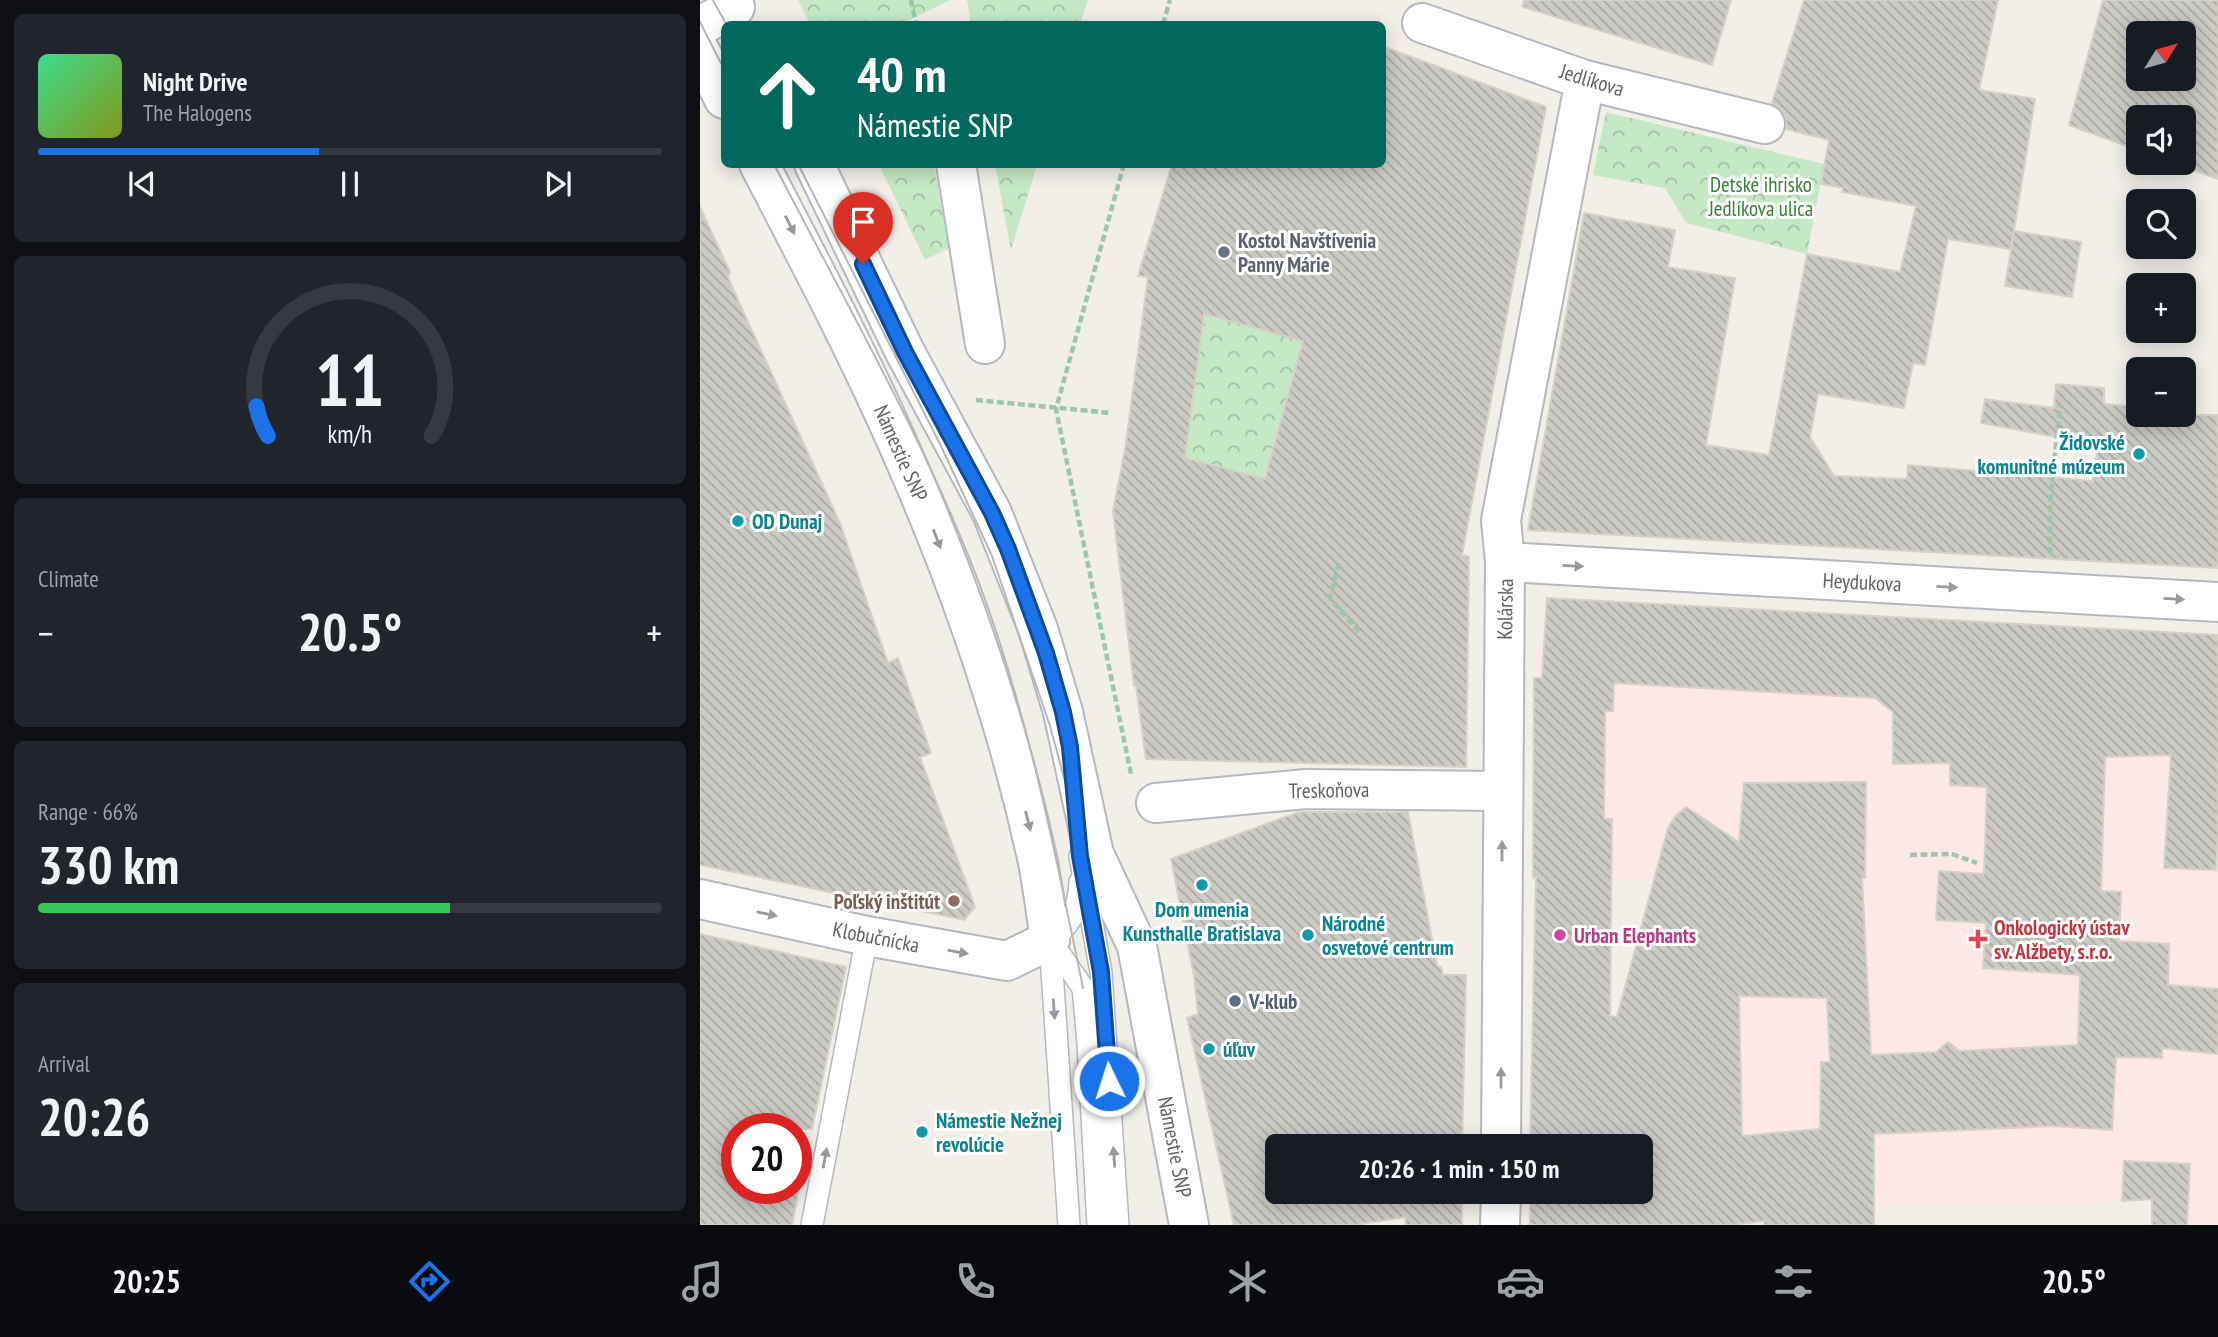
<!DOCTYPE html>
<meta charset="utf-8">
<style>
body{margin:0;font-family:"PT Sans Narrow",sans-serif;background:#20242c;color:#f1f3f6;height:100vh;display:flex;flex-direction:column;font-size:26px;white-space:nowrap}
*{box-sizing:border-box;margin:0}
p{font-size:23px;color:#9ea1a6}
.icon{flex:none;width:38px;height:38px;fill:none;stroke:currentColor;stroke-width:2;stroke-linecap:round;stroke-linejoin:round}
.map{position:relative;flex:1;overflow:hidden}
.details{display:flex;flex-direction:column;gap:14px;padding:14px;background:#0d0f14;width:700px}
.details>*{flex:none}
.guide{position:absolute;left:21px;top:21px;width:665px;height:147px;border-radius:10px;box-shadow:0 4px 18px #0003;background:#00695c;color:#fff;overflow:hidden}
.needle{width:46px;rotate:53deg}
.tools{position:absolute;left:1426px;top:21px;display:grid;gap:14px}
.tools a{display:grid;place-items:center;width:70px;height:70px;border-radius:10px;background:#171b24;box-shadow:0 4px 18px #0003;font-size:35px}
.speed{position:absolute;left:21px;top:1113px;display:flex;gap:14px;font-size:35px;font-weight:700;text-align:center}
.speed>*{display:grid;place-content:center;width:91px;height:91px;border-radius:50%;background:#171b24;box-shadow:0 4px 18px #0003;line-height:1}
.speed .limit{border:10px solid #d22;background:#fff;color:#111}
.pin{position:absolute;display:grid;place-items:center;width:60px;height:60px;color:#fff;margin:-72px -30px;border-radius:50% 50% 50% 0;rotate:-45deg;box-shadow:0 0 7px #0007}
.pin .icon{rotate:45deg}
.me{position:absolute;width:77px;margin:-38px;rotate:356deg;stroke-linejoin:round;filter:drop-shadow(0 0 5px #0008)}
.turn{display:flex;align-items:center;gap:24px;height:147px;padding:0 21px;font-size:32px}
.turn .icon{width:91px;height:91px;stroke-width:2.5}
.turn b{display:block;font-size:49px;line-height:60px}
.big{font-size:52px;font-weight:600;line-height:1.1}
.details .card{flex:1;display:flex;flex-direction:column;justify-content:center;gap:10px;min-width:0;padding:0 24px;border-radius:10px;background:#20242c}
.details .dial{align-items:center;gap:0}
.dial svg{height:182px;overflow:visible;fill:none;stroke:#363941;stroke-width:7;stroke-linecap:round;text-anchor:middle}
.dial text{fill:#f1f3f6;stroke:none}
.song{display:flex;align-items:center;gap:21px}
.cover{width:84px;height:84px;border-radius:10px;background:linear-gradient(135deg,hsl(150 70% 55%),hsl(70 70% 35%))}
.played{height:7px;border-radius:4px;background:linear-gradient(90deg,#1a73e8 45%,#363941 45%)}
.keys{display:flex;justify-content:space-around;direction:ltr}
.heat{display:flex;justify-content:space-between;align-items:center;font-size:38px;direction:ltr}
.charge{height:10px;border-radius:5px;background:linear-gradient(90deg,#34c759 66%,#363941 0)}
.trip{position:absolute;left:565px;top:1134px;width:388px;height:70px;border-radius:10px;background:#171b24;box-shadow:0 4px 18px #0003;font-weight:600;line-height:70px;text-align:center}
.dock{display:flex;height:112px;justify-content:space-around;align-items:center;background:#090b0e;color:#9ea1a6}
.dock .icon{width:49px;height:49px}
.dock .active{color:#1a73e8}
.dock b{font-size:32px;color:#f1f3f6}
main{display:flex;flex:1;min-height:0}
.map>svg:first-child{display:block}
.medical{fill:#fce8e6}
.park{fill:url(#park-crowns)}
.building{fill:url(#building-back-hatch);stroke:#d6d1c6;stroke-width:2;fill-rule:evenodd}
.lines{fill:none;stroke-linecap:round;stroke-linejoin:round}
.lane-casing{stroke:#b5b8bc;stroke-width:24}
.street-casing{stroke:#b5b8bc;stroke-width:42}
.path{stroke:#9cc7a9;stroke-width:4.5;stroke-dasharray:7 3.5;stroke-linecap:butt}
.lane{stroke:#fff;stroke-width:21}
.street{stroke:#fff;stroke-width:38}
.tram{stroke:#b6b7b8;stroke-width:2}
.oneway{fill:#979a9d}
.route-casing{stroke:#114b97;stroke-width:18}
.route{stroke:#1a73e8;stroke-width:12}
.worship-dot{fill:#6b7280;stroke:#fff;stroke-width:2.5}
.culture-dot{fill:#0f9aa8;stroke:#fff;stroke-width:2.5}
.education-dot{fill:#8d6e63;stroke:#fff;stroke-width:2.5}
.hotel-dot{fill:#d1479c;stroke:#fff;stroke-width:2.5}
.health-dot{fill:#e0444e;stroke:#fff;stroke-width:2.5}
.service-dot{fill:#5c6f8a;stroke:#fff;stroke-width:2.5}
.labels{text-anchor:middle;dominant-baseline:central;stroke-width:6;stroke-linejoin:round;paint-order:stroke}
.street-label{font-size:21px;fill:#5f6368;stroke:#fff}
.park-label{font-size:21px;fill:#348238;stroke:#fff}
.worship-label{font-size:21px;font-weight:bold;fill:#5b616d;stroke:#fff;text-anchor:start}
.culture-label{font-size:21px;font-weight:bold;fill:#0d838f;stroke:#fff;text-anchor:start}
.education-label{font-size:21px;font-weight:bold;fill:#785e54;stroke:#fff;text-anchor:end}
.health-label{font-size:21px;font-weight:bold;fill:#be3a42;stroke:#fff;text-anchor:start}
.hotel-label{font-size:21px;font-weight:bold;fill:#b23c85;stroke:#fff;text-anchor:start}
.service-label{font-size:21px;font-weight:bold;fill:#4e5e75;stroke:#fff;text-anchor:start}
</style>
<main>
<section class="details">
<div class="card">
<div class="song"><i class="cover"></i><div><b>Night Drive</b><p>The Halogens</p></div></div>
<div class="played"></div>
<div class="keys"><svg class="icon" aria-label="previous" viewBox="0 0 24 24"><path d="M18 5L8 12l10 7zM5 5v14"/></svg><svg class="icon" aria-label="pause" viewBox="0 0 24 24"><path d="M8 5v14M16 5v14"/></svg><svg class="icon" aria-label="next" viewBox="0 0 24 24"><path d="M6 5l10 7-10 7zM19 5v14"/></svg></div>
</div>
<div class="card dial"><svg viewBox="0 0 100 80">
<path d="M14 69A42 42 0 1 1 86 69"/>
<path d="M14 69A42 42 0 0 1 9 56" stroke="#1a73e8"/>
<text x="50" y="56" font-size="32" font-weight="700">11</text>
<text x="50" y="72" font-size="11">km/h</text>
</svg></div>
<div class="card"><p>Climate</p>
<div class="heat"><a>−</a><b class="big">20.5°</b><a>+</a></div>
</div>
<div class="card"><p>Range · 66%</p><b class="big">330 km</b><div class="charge"></div></div>
<div class="card"><p>Arrival</p><b class="big">20:26</b></div>
</section>
<div class="map">
<svg width="1518" height="1225" viewBox="0 0 1518 1225">
<defs>
<pattern id="park-crowns" width="20" height="18" patternUnits="userSpaceOnUse" patternTransform="scale(1.75)"><rect width="20" height="18" fill="#c5e8c5"/><path d="M2 6a3 3 0 1 1 6 0M12 15a3 3 0 1 1 6 0" fill="none" stroke="#a3c0a4"/></pattern>
<pattern id="building-back-hatch" width="6" height="6" patternUnits="userSpaceOnUse" patternTransform="scale(1.75)"><rect width="6" height="6" fill="#cccac5"/><path d="M-1 5l2 2M0 0l6 6M5-1l2 2" fill="none" stroke="#a9a8a4"/></pattern>
</defs>
<rect width="100%" height="100%" fill="#f1efe8"/>
<path class="medical" d="M847,598L1518,635V1225H1452V1199L1360,1204L1174,1207V1170L1044,1141L1037,880L903,881L833,878L834,678Z"/>
<g class="park">
<path d="M98,0H250L207,21L208,24H110Z"/>
<path d="M267,0H388L380,24H271Z"/>
<path d="M906,112L1124,164L1107,254L986,223L965,188L893,175Z"/>
<path d="M179,165H234L249,248L225,260Z"/>
<path d="M295,165H337L311,250Z"/>
<path d="M504,314L603,341L565,479L485,458Z"/>
</g>
<g class="building">
<path d="M824,0H1031L1012,65L823,7Z"/>
<path d="M1104,0H1298L1279,90L1335,99L1311,249L1248,239L1225,365L1213,363L1204,408L1118,394L1110,437L1134,476L1207,479L1208,465L1393,481L1398,445L1281,423L1285,399L1354,408L1356,384L1404,388V404L1438,407V415H1518V568L828,530L884,213L975,230L968,267L1035,278L1006,445L1069,455L1107,254L1200,272L1216,206L1142,192L1143,188L1121,184L1129,140L1086,129V117L1081,109L1072,103Z"/>
<path d="M1403,0H1518V179L1473,163H1484V117H1438V150L1369,125ZM1438,33H1484V79H1438Z"/>
<path d="M682,46L846,107L762,555L769,557L766,767L446,759L436,686H434L413,511L425,450L448,277L438,276L472,164H682ZM504,314L603,341L565,479L485,458Z"/>
<path d="M0,207L30,272L28,277L43,311L140,523L188,663L198,658L231,753L220,757L275,907L264,920L0,865Z"/>
<path d="M1314,231L1381,242L1372,297L1305,286Z"/>
<path d="M847,598L1518,635V834L1516,870L1464,868L1471,755L1405,757L1401,891L1421,892L1419,941L1469,944L1468,985L1518,989V1054L1462,1048V1058L1416,1057L1412,1130L1355,1126L1174,1134V1225H1064V1221L1030,1225H830V1192H942V1146H830L836,876L833,878L834,678H842ZM914,683L1175,698L1193,712V764L1250,763V785L1287,787L1284,874L1239,871L1236,920L1286,923L1283,968L1380,975L1378,1045L1260,1051L1248,1042L1236,1052L1171,1055L1162,878H1165L1166,782L1044,783L1039,842L986,807L975,817L968,828L917,1017L910,1016L912,819H904L905,711H913ZM1039,996L1127,998L1130,1062H1121L1120,1129L1042,1136Z"/>
<path d="M599,812H708L737,966L741,967L743,975H766L762,1146H578V1192H762V1225H706L705,1217L655,1225H534L487,1018L498,1014L494,976L471,859Z"/>
<path d="M0,934L146,967L112,1129H37V1188H99L92,1225H0Z"/>
<path d="M1424,1161L1490,1164L1487,1225H1452V1199L1422,1201Z"/>
</g>
<g class="lines">
<g class="lane-casing">
<g id="lane">
<path d="M380,856L401,972L418,1225"/>
<path d="M350,940L383,988L388,1043L398,1225"/>
<path d="M350,940L369,1225"/>
<path d="M350,940C371,927 379,906 380,882"/>
<path d="M112,1225L167,936"/>
</g>
</g>
<g class="street-casing">
<g id="street">
<path d="M722,23L885,80L1065,124"/>
<path d="M0,26L35,7"/>
<path d="M0,51L24,99"/>
<path d="M114,164L205,352L292,513L338,629L363,712L394,854L437,946L489,1225"/>
<path d="M256,164L285,344"/>
<path d="M805,562L1518,602"/>
<path d="M456,803L606,789L802,791"/>
<path d="M0,899L167,936L307,961L350,940C346,914 343,888 338,862C309,729 265,599 211,474C166,368 112,266 59,164"/>
<path d="M801,1146L805,562L801,520L885,80"/>
<path d="M800,1225L801,1192"/>
</g>
</g>
<g class="path">
<path d="M211,0L216,24"/>
<path d="M463,24L470,0"/>
<path d="M424,164L356,409L431,774"/>
<path d="M276,400L411,413"/>
<path d="M1350,554V503L1360,405"/>
<path d="M639,563L630,598L659,632"/>
<path d="M1210,855L1252,854L1277,863"/>
</g>
<use href="#lane" class="lane"/>
<use href="#street" class="street"/>
<g class="tram">
<path d="M13,0L26,24"/>
<path d="M0,22L24,69"/>
<path d="M74,164C145,302 224,438 279,583C328,714 355,851 383,988"/>
<path d="M98,164L241,446L292,556L350,726L370,800L380,856"/>
</g>
</g>
<defs><path id="oneway-solid" d="M-6-.8H1V-3.2L6.5 0L1 3.2V.8H-6Z" transform="scale(1.75)"/></defs>
<g class="oneway">
<use href="#oneway-solid" transform="translate(90 225) rotate(63)"/>
<use href="#oneway-solid" transform="translate(237 539) rotate(69)"/>
<use href="#oneway-solid" transform="translate(873 566) rotate(3)"/>
<use href="#oneway-solid" transform="translate(1247 587) rotate(3)"/>
<use href="#oneway-solid" transform="translate(1474 599) rotate(3)"/>
<use href="#oneway-solid" transform="translate(328 821) rotate(76)"/>
<use href="#oneway-solid" transform="translate(802 851) rotate(-90)"/>
<use href="#oneway-solid" transform="translate(67 914) rotate(12)"/>
<use href="#oneway-solid" transform="translate(258 952) rotate(10)"/>
<use href="#oneway-solid" transform="translate(354 1009) rotate(86)"/>
<use href="#oneway-solid" transform="translate(801 1078) rotate(-90)"/>
<use href="#oneway-solid" transform="translate(414 1157) rotate(-94)"/>
<use href="#oneway-solid" transform="translate(125 1158) rotate(-79)"/>
</g>
<g class="lines">
<g class="route-casing">
<path id="route" d="M163,264L205,352L292,513L308,549L346,653L363,712L370,747L380,856L401,972L409,1081"/>
</g>
<use href="#route" class="route"/>
</g>
<circle class="worship-dot" cx="524" cy="252" r="7"/>
<g class="culture-dot">
<circle cx="1439" cy="454" r="7"/>
<circle cx="38" cy="521" r="7"/>
<circle cx="502" cy="885" r="7"/>
<circle cx="608" cy="935" r="7"/>
<circle cx="509" cy="1049" r="7"/>
<circle cx="222" cy="1132" r="7"/>
</g>
<circle class="education-dot" cx="254" cy="901" r="7"/>
<circle class="hotel-dot" cx="860" cy="935" r="7"/>
<path class="health-dot" d="M1274.5 928.5h7v7h7v7h-7v7h-7v-7h-7v-7h7z"/>
<circle class="service-dot" cx="535" cy="1001" r="7"/>
<g class="labels">
<g class="street-label">
<text transform="translate(892 80) rotate(17)">Jedlíkova</text>
<text transform="translate(201 453) rotate(66)">Námestie SNP</text>
<text transform="translate(1162 582) rotate(3)">Heydukova</text>
<text transform="translate(805 609) rotate(-89)">Kolárska</text>
<text transform="translate(629 790) rotate(-1)">Treskoňova</text>
<text transform="translate(176 937) rotate(11)">Klobučnícka</text>
<text transform="translate(475 1147) rotate(79)">Námestie SNP</text>
</g>
<g class="park-label">
<text x="1061" y="184">Detské ihrisko<tspan x="1061" dy="24">Jedlíkova ulica</tspan></text>
</g>
<g class="worship-label">
<text x="538" y="240">Kostol Navštívenia<tspan x="538" dy="24">Panny Márie</tspan></text>
</g>
<g class="culture-label">
<text x="1425" y="442" text-anchor="end">Židovské<tspan x="1425" dy="24">komunitné múzeum</tspan></text>
<text x="52" y="521">OD Dunaj</text>
<text x="502" y="909" text-anchor="middle">Dom umenia<tspan x="502" dy="24">Kunsthalle Bratislava</tspan></text>
<text x="622" y="923">Národné<tspan x="622" dy="24">osvetové centrum</tspan></text>
<text x="523" y="1049">úľuv</text>
<text x="236" y="1120">Námestie Nežnej<tspan x="236" dy="24">revolúcie</tspan></text>
</g>
<g class="education-label">
<text x="240" y="901">Poľský inštitút</text>
</g>
<g class="health-label">
<text x="1294" y="927">Onkologický ústav<tspan x="1294" dy="24">sv. Alžbety, s.r.o.</tspan></text>
</g>
<g class="hotel-label">
<text x="874" y="935">Urban Elephants</text>
</g>
<g class="service-label">
<text x="549" y="1001">V-klub</text>
</g>
</g>
</svg>
<div class="tools">
<a><svg class="needle" viewBox="-14 -14 28 28"><path d="M0-13l5 13h-10z" fill="#e53935"/><path d="M0 13l5-13h-10z" fill="#9ea1a6"/></svg></a>
<a><svg class="icon" aria-label="sound" viewBox="0 0 24 24"><path d="M4 9h4l5-4v14l-5-4H4zM17 9q2 3 0 6"/></svg></a>
<a><svg class="icon" aria-label="search" viewBox="0 0 24 24"><circle cx="10" cy="10" r="6"/><path d="M15 15l6 6"/></svg></a>
<a>+</a>
<a>−</a>
</div>
<div class="speed"><div class="limit">20</div></div>
<div class="pin" style="left:163px;top:264px;background:#d93025"><svg class="icon" aria-label="arrive" viewBox="0 0 24 24"><path d="M6 21V4h12l-3 4 3 4H6"/></svg></div>
<svg class="me" style="left:409px;top:1081px" viewBox="-20 -20 40 40"><circle r="17" fill="#1a73e8" stroke="#fff" stroke-width="3"/><path d="M0-11L8 9 0 5-8 9z" fill="#fff"/></svg>
<div class="trip">20:26 · 1 min · 150 m</div>
<div class="guide">
<div class="turn"><svg class="icon" aria-label="ahead" viewBox="0 0 24 24"><path d="M12 20V5M6 11l6-6 6 6"/></svg><div><b>40 m</b>Námestie SNP</div></div>
</div>
</div>
</main>
<nav class="dock">
<b>20:25</b>
<svg class="icon active" aria-label="directions" viewBox="0 0 24 24"><path d="M12 3l9 9-9 9-9-9zM9 14v-3h6M13 9l2 2-2 2"/></svg>
<svg class="icon" aria-label="music" viewBox="0 0 24 24"><path d="M9 18V5l10-2v13"/><circle cx="6" cy="18" r="3"/><circle cx="16" cy="16" r="3"/></svg>
<svg class="icon" aria-label="phone" viewBox="0 0 24 24"><path d="M5 4h4l2 5-3 2q2 4 5 5l2-3 5 2v4C11 20 4 13 5 4z"/></svg>
<svg class="icon" aria-label="climate" viewBox="0 0 24 24"><path d="M12 3v18M4 7l16 10M4 17L20 7"/></svg>
<svg class="icon" aria-label="car" viewBox="0 0 24 24"><path d="M5 17H2v-5l4-1 3-4h7l3 4 3 1v5h-3M9 17h6M6 11h13"/><circle cx="7" cy="17" r="2"/><circle cx="17" cy="17" r="2"/></svg>
<svg class="icon" aria-label="filters" viewBox="0 0 24 24"><path d="M4 7h16M4 17h16"/><circle cx="9" cy="7" r="2"/><circle cx="15" cy="17" r="2"/></svg>
<b>20.5°</b>
</nav>
